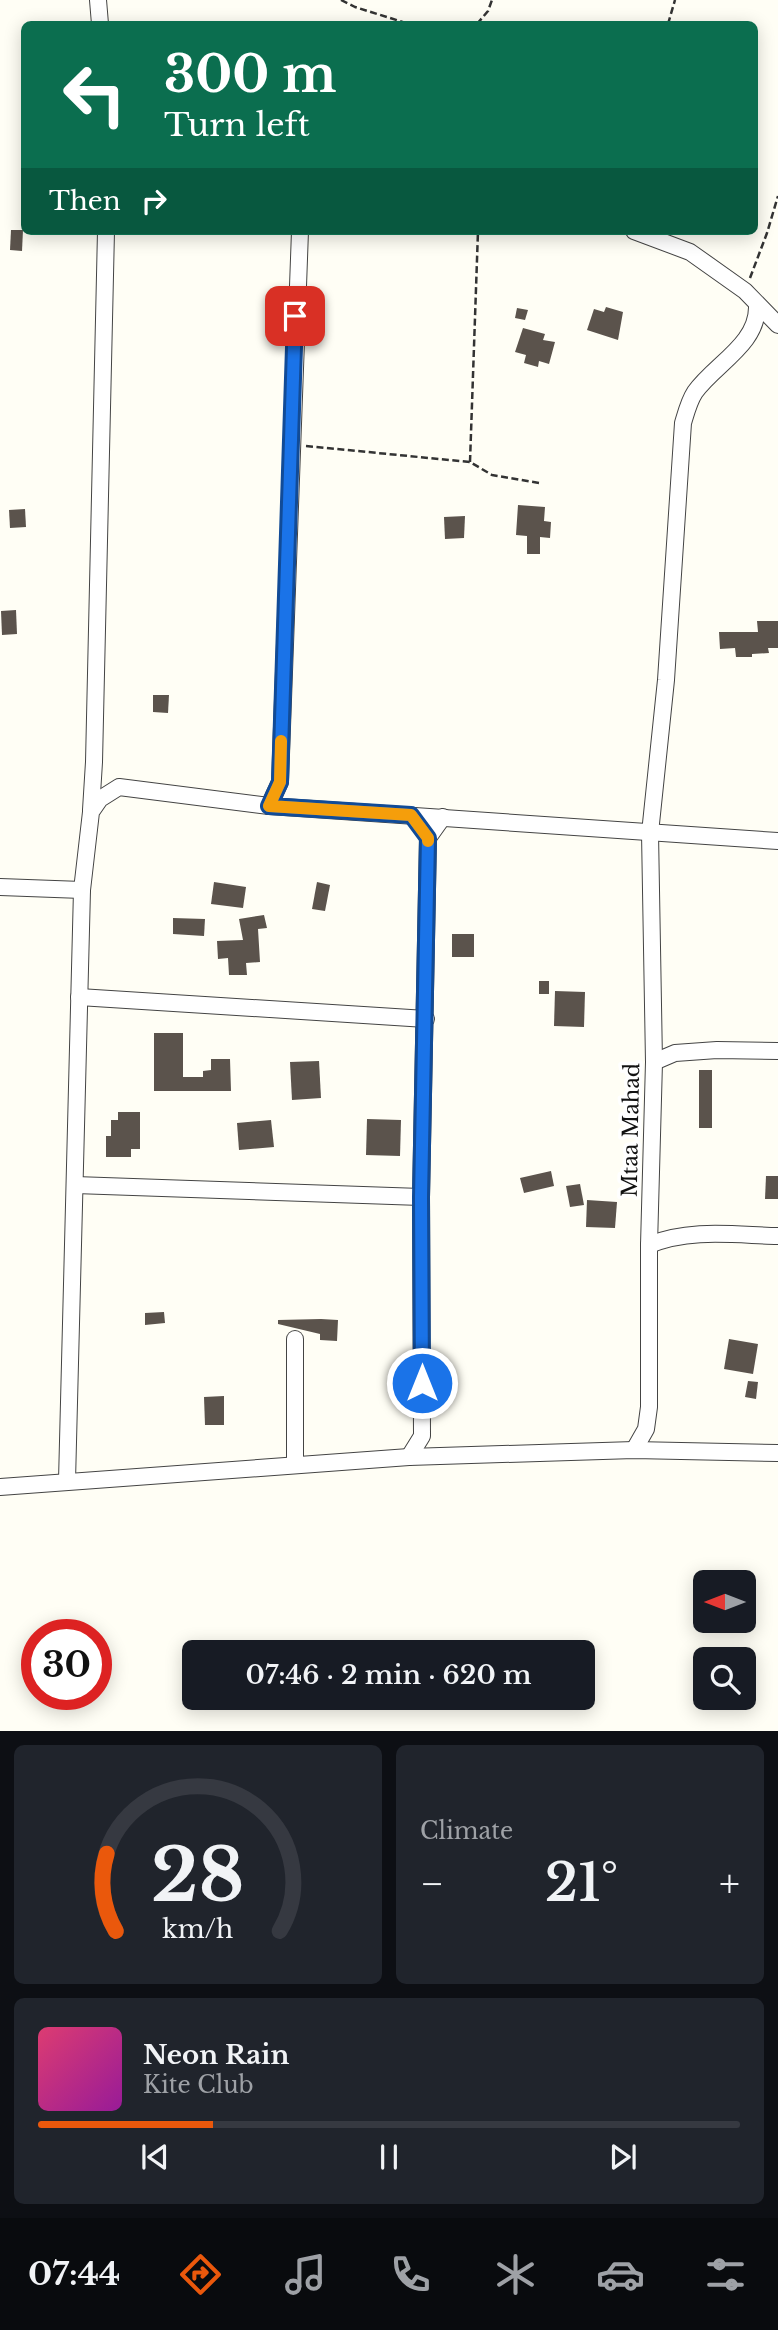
<!DOCTYPE html>
<meta charset="utf-8">
<style>
body{margin:0;font-family:"Libre Baskerville",serif;background:#20242c;color:#f1f3f6;height:100vh;display:flex;flex-direction:column;font-size:26px;white-space:nowrap}
*{box-sizing:border-box;margin:0}
p{font-size:23px;color:#9ea1a6}
.icon{flex:none;width:38px;height:38px;fill:none;stroke:currentColor;stroke-width:2;stroke-linecap:round;stroke-linejoin:round}
.map{position:relative;height:1731px;overflow:hidden}
.drawer{display:flex;flex-direction:column;gap:14px;padding:14px;background:#0d0f14;flex:1}
.drawer>*{flex:none}
.hud{position:absolute;left:21px;top:21px;width:737px;height:214px;border-radius:10px;box-shadow:0 4px 18px #0003;background:#0b6e4f;color:#fff;overflow:hidden}
.needle{width:46px;rotate:270deg}
.tools{position:absolute;left:693px;top:1570px;display:grid;gap:14px}
.tools a{display:grid;place-items:center;width:63px;height:63px;border-radius:10px;background:#171b24;box-shadow:0 4px 18px #0003;font-size:35px}
.speed{position:absolute;left:21px;top:1619px;display:flex;gap:14px;font-size:35px;font-weight:700;text-align:center}
.speed>*{display:grid;place-content:center;width:91px;height:91px;border-radius:50%;background:#171b24;box-shadow:0 4px 18px #0003;line-height:1}
.speed .limit{border:10px solid #d22;background:#fff;color:#111}
.pin{position:absolute;display:grid;place-items:center;width:60px;height:60px;color:#fff;margin:-30px;border-radius:14px;box-shadow:0 4px 10px #0006}
.me{position:absolute;width:77px;margin:-38px;rotate:0deg;stroke-linejoin:round;filter:drop-shadow(0 0 5px #0008)}
.turn{display:flex;align-items:center;gap:24px;height:147px;padding:0 28px;font-size:32px}
.turn .icon{width:91px;height:91px;stroke-width:2.5}
.turn b{display:block;font-size:49px;line-height:60px}
.then{display:flex;align-items:center;height:66px;padding:0 28px;background:#0003;gap:14px;font-size:26px}
.big{font-size:52px;font-weight:600;line-height:1.1}
.drawer .widget{flex:1;display:flex;flex-direction:column;justify-content:center;gap:10px;min-width:0;padding:0 24px;border-radius:10px;background:#20242c}
.drawer .dial{align-items:center;gap:0}
.dial svg{height:182px;overflow:visible;fill:none;stroke:#363941;stroke-width:7;stroke-linecap:round;text-anchor:middle}
.dial text{fill:#f1f3f6;stroke:none}
.song{display:flex;align-items:center;gap:21px}
.cover{width:84px;height:84px;border-radius:10px;background:linear-gradient(135deg,hsl(340 70% 55%),hsl(300 70% 35%))}
.played{height:7px;border-radius:4px;background:linear-gradient(90deg,#ea580c 25%,#363941 25%)}
.keys{display:flex;justify-content:space-around;direction:ltr}
.heat{display:flex;justify-content:space-between;align-items:center;font-size:38px;direction:ltr}
.drawer .tiles{flex:1;display:grid;gap:14px;grid-template-columns:1fr 1fr}
.widget:last-child{grid-column:span 2}
.trip{position:absolute;left:182px;top:1640px;width:413px;height:70px;border-radius:10px;background:#171b24;box-shadow:0 4px 18px #0003;font-weight:600;line-height:70px;text-align:center}
.dock{display:flex;height:112px;justify-content:space-around;align-items:center;background:#090b0e;color:#9ea1a6}
.dock .icon{width:49px;height:49px}
.dock .on{color:#ea580c}
.dock b{font-size:32px;color:#f1f3f6}
.map>svg:first-child{display:block}
.building{fill:#5b534c}
.lines{fill:none;stroke-linecap:round;stroke-linejoin:round}
.minor-casing{stroke:#444;stroke-width:18}
.path{stroke:#333;stroke-width:2.5;stroke-dasharray:7 3.5;stroke-linecap:butt}
.minor{stroke:#fff;stroke-width:16}
.route-casing{stroke:#114b97;stroke-width:18}
.route{stroke:#1a73e8;stroke-width:12}
.slow{stroke:#f59e0b;stroke-width:12}
.labels{text-anchor:middle;dominant-baseline:central;stroke-width:7;stroke-linejoin:round;paint-order:stroke}
.street-label{font-size:21px;fill:#111;stroke:#fff}
</style>
<div class="map">
<svg width="778" height="1732" viewBox="0 0 778 1732">
<rect width="100%" height="100%" fill="#fffef5"/>
<g class="building">
<path d="M11,230H23L22,251L10,250Z"/>
<path d="M606,307L623,312L618,340L587,330L594,309L604,312Z"/>
<path d="M517,308L528,310L525,320L515,318Z"/>
<path d="M523,328L545,334L543,340L555,342L549,364L539,361L538,367L524,363L526,355L515,352Z"/>
<path d="M518,505L545,507L544,521L551,522L550,538L540,537V554H527V536L516,535Z"/>
<path d="M25,509L26,527L10,528L9,510Z"/>
<path d="M465,516L464,538L445,539L444,517Z"/>
<path d="M16,610L17,634L2,635L1,611Z"/>
<path d="M757,621H778V648H768L769,653L752,654V657H736L735,648L720,649L719,632H758Z"/>
<path d="M153,695H169L168,713L153,712Z"/>
<path d="M214,882L246,887L243,908L211,904Z"/>
<path d="M317,882L330,885L325,911L312,909Z"/>
<path d="M264,915L267,928L258,929L260,962L246,963L247,975H229L228,958L218,959L217,941L243,940L239,919Z"/>
<path d="M173,918L205,919L204,936L173,934Z"/>
<rect x="452" y="934" width="22" height="23"/>
<rect x="539" y="981" width="10" height="13"/>
<path d="M555,991L585,992L584,1027L554,1026Z"/>
<path d="M154,1033H183V1077H203V1071L211,1070V1059H230L231,1091H154Z"/>
<path d="M319,1061L321,1098L292,1100L290,1062Z"/>
<rect x="699" y="1070" width="13" height="58"/>
<path d="M118,1112H140V1149H131V1157H106V1136H111V1120H118Z"/>
<path d="M367,1119L401,1120L400,1156L366,1155Z"/>
<path d="M271,1120L274,1147L239,1150L237,1123Z"/>
<path d="M551,1171L554,1186L524,1193L520,1178Z"/>
<path d="M766,1176H778V1199H765Z"/>
<path d="M580,1184L584,1205L570,1207L566,1186Z"/>
<path d="M587,1200L617,1202L615,1228L586,1227Z"/>
<path d="M164,1312L165,1323L145,1325V1313Z"/>
<path d="M321,1319L338,1320L337,1341L320,1340V1334L278,1324V1320Z"/>
<path d="M729,1339L758,1344L753,1374L724,1369Z"/>
<path d="M748,1381L758,1382L756,1399L745,1397Z"/>
<path d="M224,1396V1425H205L204,1397Z"/>
</g>
<g class="lines">
<g class="minor-casing">
<g id="minor">
<path d="M98,0L100,24"/>
<path d="M634,231L690,252L745,291L778,325"/>
<path d="M269,806L280,782L300,231"/>
<path d="M91,810L94,762L106,231"/>
<path d="M0,887L82,890"/>
<path d="M79,997L426,1019"/>
<path d="M654,1062L675,1053L717,1050L778,1051"/>
<path d="M75,1185L421,1197"/>
<path d="M649,1245C690,1228 735,1235 778,1236"/>
<path d="M295,1339V1464"/>
<path d="M634,1450L646,1429L649,1407V1245L654,1062L650,833L666,680L683,423C686,413 689,401 695,392C715,364 758,344 757,306"/>
<path d="M409,1457L422,1436L421,1197L428,838L443,817"/>
<path d="M67,1481L82,890L91,812L100,799L119,787L269,806L778,841"/>
<path d="M0,1487L409,1457L634,1450L778,1453"/>
</g>
</g>
<g class="path">
<path d="M341,0L355,7L409,24"/>
<path d="M477,24L488,11L492,0"/>
<path d="M668,24L675,0"/>
<path d="M750,278L767,233L778,196"/>
<path d="M306,446L470,462L492,475L539,483"/>
<path d="M470,462L478,231"/>
</g>
<use href="#minor" class="minor"/>
</g>
<g class="lines">
<g class="route-casing">
<path id="route" d="M295,316L280,782L269,806L411,815L428,838L421,1197L422,1383"/>
</g>
<use href="#route" class="route"/>
<path class="slow" d="M281,741L280,782L269,806L411,815L428,838V841"/>
</g>
<g class="labels">
<g class="street-label">
<text transform="translate(631 1130) rotate(-89)">Mtaa Mahad</text>
</g>
</g>
</svg>
<div class="tools">
<a><svg class="needle" viewBox="-14 -14 28 28"><path d="M0-13l5 13h-10z" fill="#e53935"/><path d="M0 13l5-13h-10z" fill="#9ea1a6"/></svg></a>
<a><svg class="icon" aria-label="search" viewBox="0 0 24 24"><circle cx="10" cy="10" r="6"/><path d="M15 15l6 6"/></svg></a>
</div>
<div class="speed"><div class="limit">30</div></div>
<div class="pin" style="left:295px;top:316px;background:#d93025"><svg class="icon" aria-label="arrive" viewBox="0 0 24 24"><path d="M6 21V4h12l-3 4 3 4H6"/></svg></div>
<svg class="me" style="left:422px;top:1383px" viewBox="-20 -20 40 40"><circle r="17" fill="#1a73e8" stroke="#fff" stroke-width="3"/><path d="M0-11L8 9 0 5-8 9z" fill="#fff"/></svg>
<div class="trip">07:46 · 2 min · 620 m</div>
<div class="hud">
<div class="turn"><svg class="icon" aria-label="left" viewBox="0 0 24 24"><path d="M17 20v-9H6M10 6l-5 5 5 5"/></svg><div><b>300 m</b>Turn left</div></div>
<div class="then">Then<svg class="icon" aria-label="right" viewBox="0 0 24 24"><path d="M7 20v-9h11M14 6l5 5-5 5"/></svg></div>
</div>
</div>
<section class="drawer">
<div class="tiles">
<div class="widget dial"><svg viewBox="0 0 100 80">
<path d="M14 69A42 42 0 1 1 86 69"/>
<path d="M14 69A42 42 0 0 1 10 35" stroke="#ea580c"/>
<text x="50" y="56" font-size="32" font-weight="700">28</text>
<text x="50" y="72" font-size="11">km/h</text>
</svg></div>
<div class="widget"><p>Climate</p>
<div class="heat"><a>−</a><b class="big">21°</b><a>+</a></div>
</div>
<div class="widget">
<div class="song"><i class="cover"></i><div><b>Neon Rain</b><p>Kite Club</p></div></div>
<div class="played"></div>
<div class="keys"><svg class="icon" aria-label="previous" viewBox="0 0 24 24"><path d="M18 5L8 12l10 7zM5 5v14"/></svg><svg class="icon" aria-label="pause" viewBox="0 0 24 24"><path d="M8 5v14M16 5v14"/></svg><svg class="icon" aria-label="next" viewBox="0 0 24 24"><path d="M6 5l10 7-10 7zM19 5v14"/></svg></div>
</div>
</div>
</section>
<nav class="dock">
<b>07:44</b>
<svg class="icon on" aria-label="directions" viewBox="0 0 24 24"><path d="M12 3l9 9-9 9-9-9zM9 14v-3h6M13 9l2 2-2 2"/></svg>
<svg class="icon" aria-label="music" viewBox="0 0 24 24"><path d="M9 18V5l10-2v13"/><circle cx="6" cy="18" r="3"/><circle cx="16" cy="16" r="3"/></svg>
<svg class="icon" aria-label="phone" viewBox="0 0 24 24"><path d="M5 4h4l2 5-3 2q2 4 5 5l2-3 5 2v4C11 20 4 13 5 4z"/></svg>
<svg class="icon" aria-label="climate" viewBox="0 0 24 24"><path d="M12 3v18M4 7l16 10M4 17L20 7"/></svg>
<svg class="icon" aria-label="car" viewBox="0 0 24 24"><path d="M5 17H2v-5l4-1 3-4h7l3 4 3 1v5h-3M9 17h6M6 11h13"/><circle cx="7" cy="17" r="2"/><circle cx="17" cy="17" r="2"/></svg>
<svg class="icon" aria-label="filters" viewBox="0 0 24 24"><path d="M4 7h16M4 17h16"/><circle cx="9" cy="7" r="2"/><circle cx="15" cy="17" r="2"/></svg>
</nav>
